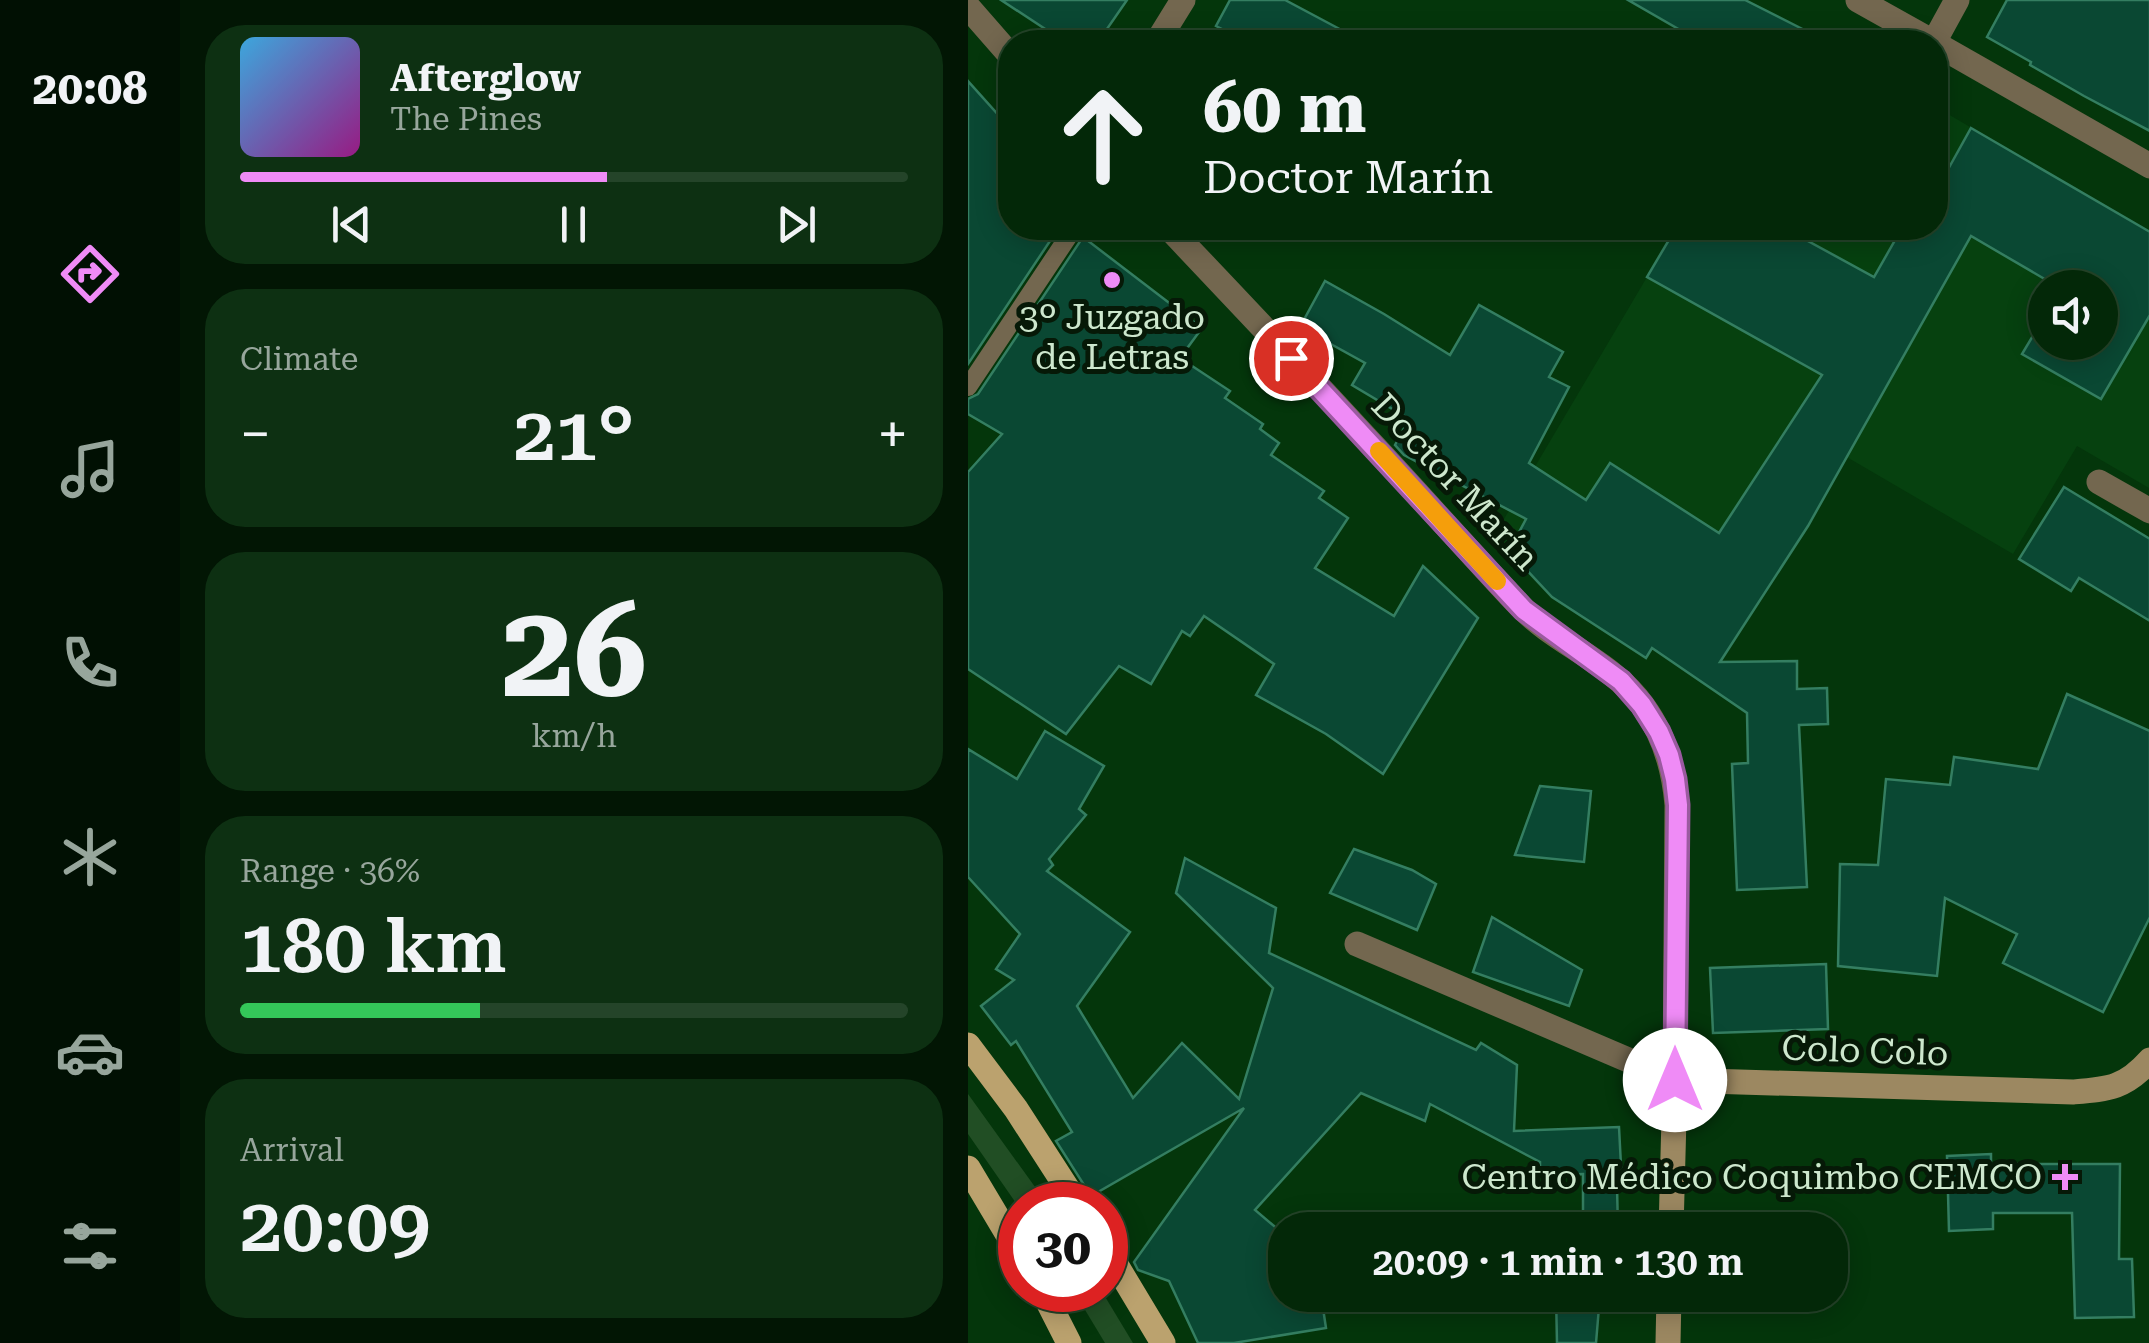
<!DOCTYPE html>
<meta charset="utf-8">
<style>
body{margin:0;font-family:"Roboto Serif",serif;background:#0d3012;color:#f1f3f6;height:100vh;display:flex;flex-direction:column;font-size:38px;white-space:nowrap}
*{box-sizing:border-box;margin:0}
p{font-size:32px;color:#97a69c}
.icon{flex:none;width:55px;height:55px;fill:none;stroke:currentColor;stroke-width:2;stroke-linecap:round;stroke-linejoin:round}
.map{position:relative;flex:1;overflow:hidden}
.side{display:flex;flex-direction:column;gap:25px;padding:25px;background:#021604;width:788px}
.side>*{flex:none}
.hud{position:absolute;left:30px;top:30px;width:950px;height:210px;border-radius:40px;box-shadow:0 5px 25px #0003,0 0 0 2px #244429;background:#032808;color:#f1f3f6;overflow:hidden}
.controls{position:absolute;left:1060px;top:270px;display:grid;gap:20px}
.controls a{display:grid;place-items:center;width:90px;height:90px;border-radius:50%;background:#032808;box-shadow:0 5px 25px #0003,0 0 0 2px #244429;font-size:50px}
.speed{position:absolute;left:30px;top:1182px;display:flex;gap:20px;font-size:50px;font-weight:700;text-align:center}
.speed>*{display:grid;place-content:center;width:130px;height:130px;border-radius:50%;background:#032808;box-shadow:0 5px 25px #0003,0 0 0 2px #244429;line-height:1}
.speed .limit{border:15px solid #d22;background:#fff;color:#111}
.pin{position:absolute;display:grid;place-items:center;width:85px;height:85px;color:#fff;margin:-42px;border:5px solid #fff;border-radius:50%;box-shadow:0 2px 10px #0007}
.me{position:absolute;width:110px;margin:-55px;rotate:0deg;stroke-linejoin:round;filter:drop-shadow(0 0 8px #0008)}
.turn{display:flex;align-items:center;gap:35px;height:210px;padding:0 40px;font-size:45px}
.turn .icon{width:130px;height:130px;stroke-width:2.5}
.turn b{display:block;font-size:70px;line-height:85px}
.big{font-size:75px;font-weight:600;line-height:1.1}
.side .tile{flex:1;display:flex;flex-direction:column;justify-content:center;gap:15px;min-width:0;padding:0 35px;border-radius:40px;background:#0d3012}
.side .dial{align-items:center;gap:0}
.dial b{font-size:130px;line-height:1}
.song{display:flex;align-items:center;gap:30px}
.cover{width:120px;height:120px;border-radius:15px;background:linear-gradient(135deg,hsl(200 70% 55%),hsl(310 70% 35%))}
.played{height:10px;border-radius:5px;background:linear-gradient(90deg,#ef8bf6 55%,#244429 55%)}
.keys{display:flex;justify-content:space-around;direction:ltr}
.heat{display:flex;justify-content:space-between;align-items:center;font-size:55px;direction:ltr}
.charge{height:15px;border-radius:8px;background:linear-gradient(90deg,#34c759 36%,#244429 0)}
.trip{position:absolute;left:300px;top:1212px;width:580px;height:100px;border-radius:40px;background:#032808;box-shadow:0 5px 25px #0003,0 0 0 2px #244429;font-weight:600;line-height:100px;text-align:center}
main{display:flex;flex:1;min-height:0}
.tabs{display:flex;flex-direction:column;width:180px;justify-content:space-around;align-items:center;background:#011003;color:#97a69c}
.tabs .icon{width:70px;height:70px}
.tabs .selected{color:#ef8bf6}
.tabs b{font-size:45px;color:#f1f3f6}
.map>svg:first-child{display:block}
.built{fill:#06410f;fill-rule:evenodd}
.green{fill:#214e24}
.building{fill:#0a4833;stroke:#347e61;stroke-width:2.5}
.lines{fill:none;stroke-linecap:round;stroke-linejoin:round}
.service{stroke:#73674f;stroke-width:18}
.minor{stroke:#73674f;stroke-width:25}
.tertiary{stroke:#73674f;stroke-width:25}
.secondary{stroke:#9c8861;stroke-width:25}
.primary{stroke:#bba26e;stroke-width:25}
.route-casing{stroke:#9b5aa0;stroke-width:25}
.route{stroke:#ef8bf6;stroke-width:18}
.slow{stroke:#f59e0b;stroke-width:18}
.poi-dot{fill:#ef8bf6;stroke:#061907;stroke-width:4}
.labels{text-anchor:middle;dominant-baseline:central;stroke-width:10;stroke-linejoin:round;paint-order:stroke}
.poi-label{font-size:35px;fill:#cde7cd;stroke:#061907}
.street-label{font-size:35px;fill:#cde7cd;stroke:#061907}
</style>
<main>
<nav class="tabs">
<b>20:08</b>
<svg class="icon selected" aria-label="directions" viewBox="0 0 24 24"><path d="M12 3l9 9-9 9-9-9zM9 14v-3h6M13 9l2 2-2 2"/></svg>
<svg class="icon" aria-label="music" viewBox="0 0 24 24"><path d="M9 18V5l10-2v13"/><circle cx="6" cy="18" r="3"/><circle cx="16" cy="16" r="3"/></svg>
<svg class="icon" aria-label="phone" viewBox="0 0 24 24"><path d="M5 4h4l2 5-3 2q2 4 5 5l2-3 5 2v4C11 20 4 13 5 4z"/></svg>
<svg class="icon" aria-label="climate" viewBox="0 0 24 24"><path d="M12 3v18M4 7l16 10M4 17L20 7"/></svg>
<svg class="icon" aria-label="car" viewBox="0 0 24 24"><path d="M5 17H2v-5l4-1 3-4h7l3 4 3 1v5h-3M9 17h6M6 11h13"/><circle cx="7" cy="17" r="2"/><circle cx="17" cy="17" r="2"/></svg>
<svg class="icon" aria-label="filters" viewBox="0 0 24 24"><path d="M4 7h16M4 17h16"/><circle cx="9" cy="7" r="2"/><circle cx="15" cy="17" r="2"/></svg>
</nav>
<section class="side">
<div class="tile">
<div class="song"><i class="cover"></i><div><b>Afterglow</b><p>The Pines</p></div></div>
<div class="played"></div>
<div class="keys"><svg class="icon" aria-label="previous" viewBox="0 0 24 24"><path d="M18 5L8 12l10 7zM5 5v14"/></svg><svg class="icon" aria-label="pause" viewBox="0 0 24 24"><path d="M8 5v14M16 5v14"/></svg><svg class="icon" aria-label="next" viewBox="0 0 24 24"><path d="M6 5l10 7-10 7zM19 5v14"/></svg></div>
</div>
<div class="tile"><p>Climate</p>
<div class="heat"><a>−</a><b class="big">21°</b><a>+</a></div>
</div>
<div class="tile dial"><b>26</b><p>km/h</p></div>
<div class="tile"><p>Range · 36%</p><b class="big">180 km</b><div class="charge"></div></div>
<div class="tile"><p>Arrival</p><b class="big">20:09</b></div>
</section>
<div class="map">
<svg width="1182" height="1343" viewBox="0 0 1182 1343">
<rect width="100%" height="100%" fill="#04360b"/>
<path class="built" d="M968,107L1181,232V488L1109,446L1045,554L877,456L840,526L738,685L685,649L678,658L584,597L541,551L523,541L708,228H968ZM1078,288H1132V342H1078Z"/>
<g class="green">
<path d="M0,1094L80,1205H52V1209L0,1134Z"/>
<path d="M105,1290H133L165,1343H137Z"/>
</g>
<g class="building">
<path d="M33,0H159L130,42H97Z"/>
<path d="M262,0H317L396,42H280L248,26Z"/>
<path d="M660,0H777L860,42H733Z"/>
<path d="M1039,0H1182V131L1116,96L1062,65L1063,62L1019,37Z"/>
<path d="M0,81L42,128V228H66L82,241L0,364Z"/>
<path d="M1003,128L1182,232V315L1133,399L1054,354L1078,314V342H1132V288H1092L1003,236L840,526L752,662L829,661V689L859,688L860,724L831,725L839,887L769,890L764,764L780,763L779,713L684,648L678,658L584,597L541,551L558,519L436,455L427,445L441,419L384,385L397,363L332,327L357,281L416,314L482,355L511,305L595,352L581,377L601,387L561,463L618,500L642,463L751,533L854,375L679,277L708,228H816L906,277L934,228H968V191Z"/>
<path d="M115,237L234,328L212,358L262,391L257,398L295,424L292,429L311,443L303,455L356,491L351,498L380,518L347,568L426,616L455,566L510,618L415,774L358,734L288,695L306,664L236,616L222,636L214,631L183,684L151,666L98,734L0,669V472L34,434L0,414V399L10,394Z"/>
<path d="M1096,487L1182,539V621L1111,578L1103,591L1051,559Z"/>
<path d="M1099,694L1182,731V917L1135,1012L1035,963L1049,934L977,898L969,976L870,966L872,864L910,865L918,779L982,785L986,757L1070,769Z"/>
<path d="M77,731L136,766L111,809L118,815L81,859L85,865L79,871L162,932L109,1006L165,1098L214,1043L271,1099L305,988L208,893L217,858L308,908L301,953L508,1050L513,1043L549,1065L546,1131L651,1127L654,1185L649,1186L650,1230H615V1174L572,1175V1162L462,1104L457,1121L393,1093L287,1210L318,1236V1295H353L358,1328L266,1343H230L201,1281L170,1270L166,1262L276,1108L123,1196L88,1141L104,1132L48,1041L43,1045L13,1006L46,980L28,969L52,934L0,877V749L49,779Z"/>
<path d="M572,786L623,791L616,862L547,855Z"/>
<path d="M386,849L444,870L468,884L449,930L362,893Z"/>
<path d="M524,917L614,970L601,1006L505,972Z"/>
<path d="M858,964L860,1029L745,1033L742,968Z"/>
<path d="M1023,1154V1164H1152L1151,1259H1164L1166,1317L1107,1318L1104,1213H1025V1229L981,1231L979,1156Z"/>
<path d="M588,1295H632L628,1343H589Z"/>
</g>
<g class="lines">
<path class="service" d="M0,387L106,228"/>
<g class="minor">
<path d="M890,0L965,42"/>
<path d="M0,7L42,55"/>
<path d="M189,42L215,0"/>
<path d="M201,228C267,298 333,367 398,438C450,493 500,551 552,606C589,644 644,662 675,706C697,736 706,769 709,805L707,1080L389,944"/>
<path d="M1131,482L1182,511"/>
</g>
<g class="tertiary">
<path d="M966,42L989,0"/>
<path d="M968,44L1182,166"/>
</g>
<g class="secondary">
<path d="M703,1230L707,1080L1105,1092C1141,1089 1157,1088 1182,1060"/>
<path d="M700,1343L701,1295"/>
</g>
<g class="primary">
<path d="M0,1045L48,1109L110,1205"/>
<path d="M0,1168L52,1255"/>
<path d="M138,1248L195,1343"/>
<path d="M74,1290L101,1343"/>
</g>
</g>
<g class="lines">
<g class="route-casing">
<path id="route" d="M323,358L556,610L653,681L674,705L691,732L701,755L707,779L710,805L707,1080"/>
</g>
<use href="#route" class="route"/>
<path class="slow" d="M411,451L529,581"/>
</g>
<g class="poi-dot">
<circle cx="144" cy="280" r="10"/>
<path d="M1092 1162h10v10h10v10h-10v10h-10v-10h-10v-10h10z"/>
</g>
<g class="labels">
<g class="poi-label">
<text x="144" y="317">3º Juzgado<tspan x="144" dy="40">de Letras</tspan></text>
<text x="1074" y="1177" text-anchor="end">Centro Médico Coquimbo CEMCO</text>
</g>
<g class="street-label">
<text transform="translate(487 482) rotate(47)">Doctor Marín</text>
<text transform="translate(897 1051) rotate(2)">Colo Colo</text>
</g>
</g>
</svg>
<div class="controls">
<a><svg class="icon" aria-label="sound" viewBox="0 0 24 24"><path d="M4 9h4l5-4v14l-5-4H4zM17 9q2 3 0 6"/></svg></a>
</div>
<div class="speed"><div class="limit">30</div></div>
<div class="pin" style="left:323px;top:358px;background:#d93025"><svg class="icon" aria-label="arrive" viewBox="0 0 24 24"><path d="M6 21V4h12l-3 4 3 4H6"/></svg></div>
<svg class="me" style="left:707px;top:1080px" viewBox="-20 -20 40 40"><circle r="19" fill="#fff"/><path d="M0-13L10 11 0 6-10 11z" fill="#ef8bf6"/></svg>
<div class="trip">20:09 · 1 min · 130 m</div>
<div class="hud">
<div class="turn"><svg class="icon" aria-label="ahead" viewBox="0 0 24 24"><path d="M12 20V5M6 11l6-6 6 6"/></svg><div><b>60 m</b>Doctor Marín</div></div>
</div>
</div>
</main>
